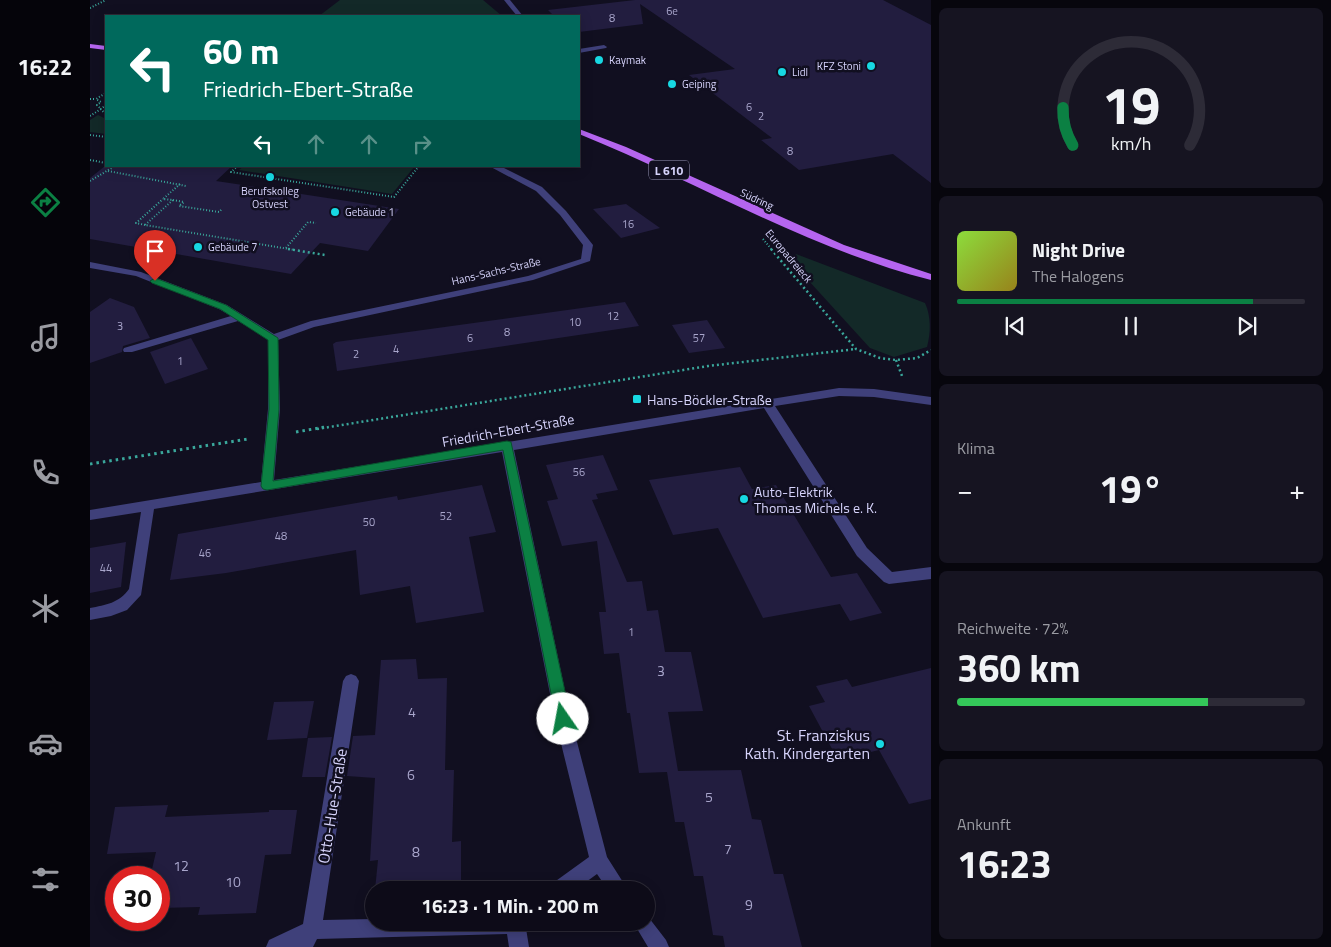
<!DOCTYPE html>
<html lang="de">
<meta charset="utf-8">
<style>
body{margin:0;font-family:"Titillium Web",sans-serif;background:#161421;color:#f1f3f6;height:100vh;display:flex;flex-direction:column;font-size:19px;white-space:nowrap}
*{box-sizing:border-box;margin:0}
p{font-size:16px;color:#9a9ba2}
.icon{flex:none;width:28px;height:28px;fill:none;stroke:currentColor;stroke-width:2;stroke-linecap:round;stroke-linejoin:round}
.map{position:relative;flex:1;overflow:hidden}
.panel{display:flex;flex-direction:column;gap:8px;padding:8px;background:#07060d;width:400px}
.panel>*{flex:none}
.banner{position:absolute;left:15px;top:15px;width:475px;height:152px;border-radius:0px;box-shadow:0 2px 12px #0003,0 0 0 1px #2d2b37;background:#00695c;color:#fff;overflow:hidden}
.speed{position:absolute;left:15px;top:866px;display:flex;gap:10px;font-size:25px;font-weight:700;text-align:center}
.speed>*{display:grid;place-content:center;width:65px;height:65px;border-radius:50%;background:#0d0b18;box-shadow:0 2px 12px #0003,0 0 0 1px #2d2b37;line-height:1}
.speed .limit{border:8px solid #d22;background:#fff;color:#111}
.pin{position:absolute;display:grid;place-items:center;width:42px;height:42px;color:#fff;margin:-51px -21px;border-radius:50% 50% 50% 0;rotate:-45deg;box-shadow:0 0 5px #0007}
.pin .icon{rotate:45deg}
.me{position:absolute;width:55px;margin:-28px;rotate:348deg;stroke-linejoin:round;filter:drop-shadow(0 0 4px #0008)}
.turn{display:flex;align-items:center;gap:18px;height:105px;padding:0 15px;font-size:22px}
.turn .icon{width:65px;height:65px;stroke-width:2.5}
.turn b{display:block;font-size:35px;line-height:42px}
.lanes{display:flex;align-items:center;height:48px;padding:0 15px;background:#0003;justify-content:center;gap:25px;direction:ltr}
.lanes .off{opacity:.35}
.big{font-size:38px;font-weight:700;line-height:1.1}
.panel .tile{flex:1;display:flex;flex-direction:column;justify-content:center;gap:8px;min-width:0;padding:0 18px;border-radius:8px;background:#161421}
.panel .dial{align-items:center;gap:0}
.dial svg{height:130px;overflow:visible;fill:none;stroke:#2d2b37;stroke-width:7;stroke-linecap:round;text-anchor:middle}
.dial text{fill:#f1f3f6;stroke:none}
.song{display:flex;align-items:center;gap:15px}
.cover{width:60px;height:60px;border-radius:8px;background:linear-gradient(135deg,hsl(90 70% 55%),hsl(50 70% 35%))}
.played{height:5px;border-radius:2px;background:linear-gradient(90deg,#0b8043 85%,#2d2b37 85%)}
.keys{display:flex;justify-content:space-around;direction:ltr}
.heat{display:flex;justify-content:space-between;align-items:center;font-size:28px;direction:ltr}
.charge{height:8px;border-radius:4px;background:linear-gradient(90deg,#34c759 72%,#2d2b37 0)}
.trip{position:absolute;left:275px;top:881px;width:290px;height:50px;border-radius:25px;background:#0d0b18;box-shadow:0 2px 12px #0003,0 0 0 1px #2d2b37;font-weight:700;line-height:50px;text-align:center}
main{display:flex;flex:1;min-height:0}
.menu{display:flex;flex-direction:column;width:90px;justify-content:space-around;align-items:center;background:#05040a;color:#9a9ba2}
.menu .icon{width:35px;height:35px}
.menu .active{color:#0b8043}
.menu b{font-size:22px;color:#f1f3f6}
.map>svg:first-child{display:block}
.green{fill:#132928}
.building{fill:#221d3f}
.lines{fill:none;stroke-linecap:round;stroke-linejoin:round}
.path-far2{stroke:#3aa79b;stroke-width:2;stroke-dasharray:1 2;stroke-linecap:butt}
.path-far1{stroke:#3aa79b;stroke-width:2.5;stroke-dasharray:2 3;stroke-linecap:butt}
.path{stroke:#3aa79b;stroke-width:3;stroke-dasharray:2.5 4;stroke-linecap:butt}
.minor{fill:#3f407a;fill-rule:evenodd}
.major{fill:#b565ef;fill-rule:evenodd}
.route{fill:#0b8043;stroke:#07532c}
.poi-dot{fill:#17d8e2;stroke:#110f20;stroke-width:2}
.labels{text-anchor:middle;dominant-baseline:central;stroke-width:5;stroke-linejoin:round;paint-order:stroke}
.number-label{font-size:11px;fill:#a9a6cc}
.far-poi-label{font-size:11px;fill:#d6d3fb;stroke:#110f20;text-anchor:start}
.far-street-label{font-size:11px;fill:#d6d3fb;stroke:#110f20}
.shield{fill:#110f20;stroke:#9b98b9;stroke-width:1}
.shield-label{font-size:12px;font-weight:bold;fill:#d6d3fb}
.poi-label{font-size:14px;fill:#d6d3fb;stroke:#110f20;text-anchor:start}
.street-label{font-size:14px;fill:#d6d3fb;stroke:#110f20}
.near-number-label{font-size:14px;fill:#a9a6cc}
.near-poi-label{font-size:16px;fill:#d6d3fb;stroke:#110f20;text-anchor:end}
.near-street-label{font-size:16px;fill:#d6d3fb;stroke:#110f20}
</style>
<main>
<nav class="menu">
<b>16:22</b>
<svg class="icon active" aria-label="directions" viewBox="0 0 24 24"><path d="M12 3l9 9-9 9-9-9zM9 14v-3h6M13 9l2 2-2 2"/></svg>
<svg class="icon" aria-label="music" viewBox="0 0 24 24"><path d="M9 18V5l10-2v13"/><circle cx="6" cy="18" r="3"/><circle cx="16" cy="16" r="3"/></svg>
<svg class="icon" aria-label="phone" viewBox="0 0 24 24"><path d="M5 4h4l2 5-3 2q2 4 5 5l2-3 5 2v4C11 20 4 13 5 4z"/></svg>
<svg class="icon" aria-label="climate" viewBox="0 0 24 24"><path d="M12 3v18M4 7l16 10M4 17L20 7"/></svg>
<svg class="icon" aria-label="car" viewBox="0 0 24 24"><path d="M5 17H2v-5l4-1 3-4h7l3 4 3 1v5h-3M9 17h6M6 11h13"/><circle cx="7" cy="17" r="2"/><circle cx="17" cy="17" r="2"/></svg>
<svg class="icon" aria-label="filters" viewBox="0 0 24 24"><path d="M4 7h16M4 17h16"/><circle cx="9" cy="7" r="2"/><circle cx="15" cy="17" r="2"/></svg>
</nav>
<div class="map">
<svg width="841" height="947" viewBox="0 0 841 947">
<rect width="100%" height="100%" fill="#110f20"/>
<g class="green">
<path d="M250,0H393L412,16H229Z"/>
<path d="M8,115L16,119V134L0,132V120Z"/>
<path d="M154,166H325L302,194L149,170Z"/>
<path d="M706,254L835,303C841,316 841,332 837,347L804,357L780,348L698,258Z"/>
</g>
<g class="building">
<path d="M545,0H793L841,25V183L803,154L709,170L671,140L682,138L599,75L645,69L550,4L553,24L489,32V16H464L458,10Z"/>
<path d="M15,166H142L126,181L309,209L278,251L230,243L201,274L0,239V178Z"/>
<path d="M536,204L570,228L531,238L503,209Z"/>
<path d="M20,298L44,307L60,338L33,346L32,352L0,363V312Z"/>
<path d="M535,302L549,326L247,371L243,344L246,342Z"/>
<path d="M617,320L635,348L599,353L582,325Z"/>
<path d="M101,338L118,369L75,384L60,352Z"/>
<path d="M513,455L528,490L506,494L508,499L502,500L537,582L552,581L557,611L568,610L575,652H601L613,711L578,712L588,771L651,770L662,819L671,820L684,874H693L712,947H635L633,936L623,935L613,876H604L594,822H585L577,772L549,773L540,713H537L529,653L514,654L509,612H516L507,541L472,546L457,501L468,499L456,465Z"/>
<path d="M650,467L662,489L686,485L741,577L767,573L792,613L760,621L750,604L673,618L628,528L583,535L559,480Z"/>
<path d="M392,485L406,532L379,537L394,612L326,623L320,586L270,595L266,550L136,573L80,580L88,534L307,496L308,500Z"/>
<path d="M36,542L31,587L0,593V548Z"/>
<path d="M326,659L328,679L357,678L355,770H364L362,842L371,841V887L285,890L288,860L280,861L285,778L257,776L263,736L285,735L291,660Z"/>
<path d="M841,668V799L819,804L789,750L748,760L719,706L735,702L726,686L757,679L762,687Z"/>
<path d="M224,701L217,738L177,740L184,702Z"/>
<path d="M242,737L235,777H212L218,738Z"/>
<path d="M78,805L75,817L179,812V810H207L201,854L175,855L166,913L108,915L110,907L69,908V878H60L66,852L17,854L25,807Z"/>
</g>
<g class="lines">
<g class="path-far2">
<path d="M0,8L16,0"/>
<path d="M0,99H6"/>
<path d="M16,105L11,109L16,115"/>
<path d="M0,116L11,109L7,105L11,102L6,99L16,93"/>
<path d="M0,135L16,137"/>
<path d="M0,160L16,163"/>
<path d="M148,166L141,172L304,197L329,166"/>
<path d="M18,171L96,186"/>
<path d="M0,181L25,166"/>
<path d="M90,184L73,199L83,200L55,225L205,250"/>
<path d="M83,200L94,202L89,206L129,212L132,209"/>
<path d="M55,225L46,223L73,199"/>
<path d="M673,239L682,250"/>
<path d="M196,248L218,222L226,223"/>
</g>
<g class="path-far1">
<path d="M198,249L235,255"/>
<path d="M681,249L766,349L790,358L806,360L827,358L841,350"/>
<path d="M806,360L812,376"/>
<path d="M227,429L618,366L766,349"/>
</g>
<g class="path">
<path d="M206,432L235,427"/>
<path d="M0,464L158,439"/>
</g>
<g class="minor">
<path d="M414,0H420L433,16H427Z"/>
<path d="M514,45L517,47L516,48L489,53V49Z"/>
<path d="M399,166H410L452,187L476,211L503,245L500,261L443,280L224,327L188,340L190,409L184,480L749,388L784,389L841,397V405L784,397L749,396L685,406L777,548L802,572L841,567V579L799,584L794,582L767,556L674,408L424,450L481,719L517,857L538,890H518L507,874L485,890H461L463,883L499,857L465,719L412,452L64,509L51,595L37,610L21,616L0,620V608C16,605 29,603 39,589L51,512L0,520V510L171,482L178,409V339L148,321L42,352H34L33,350L34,348L141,316L129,309L46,276L0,268V262L51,272L137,305L184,334L221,321L438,276L491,259L493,245L470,215L446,191Z"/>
<path d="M261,674L266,676L269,681L233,920L284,919V922H435L439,947H419L417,934L227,939L223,947H176L179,940L213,924L253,681L256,676Z"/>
<path d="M556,914L576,940L579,947H558L543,922H556Z"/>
</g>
<g class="major">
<path d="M0,44L16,46V50L0,48Z"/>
<path d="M489,129L536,147L754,245L841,274V280C718,249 606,181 489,134Z"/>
</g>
</g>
<path class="route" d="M65,278L136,305L188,338L189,409L183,481L417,441L421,442L481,719L479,724L473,726L468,724L466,719L413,450L177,490L173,489L171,486L179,409L178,340L130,309L62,283L60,281Z"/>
<g class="poi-dot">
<circle cx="509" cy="60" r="5"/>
<circle cx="781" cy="66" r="5"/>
<circle cx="692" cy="72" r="5"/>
<circle cx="582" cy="84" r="5"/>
<circle cx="180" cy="177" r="5"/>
<circle cx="245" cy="212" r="5"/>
<circle cx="108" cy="247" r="5"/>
<rect x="542" y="394" width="10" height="10" rx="2.5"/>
<circle cx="654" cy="499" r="5"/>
<circle cx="790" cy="744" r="5"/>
</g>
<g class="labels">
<g class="number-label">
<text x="582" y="11">6e</text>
<text x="522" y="18">8</text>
<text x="659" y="107">6</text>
<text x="671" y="116">2</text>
<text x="700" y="151">8</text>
<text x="538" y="224">16</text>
<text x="523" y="316">12</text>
<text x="485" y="322">10</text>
<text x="30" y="326">3</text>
<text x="417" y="332">8</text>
<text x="380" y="338">6</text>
<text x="609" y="338">57</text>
<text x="306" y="349">4</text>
<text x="266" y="354">2</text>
<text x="90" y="361">1</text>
<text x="489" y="472">56</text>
<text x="356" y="516">52</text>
<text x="279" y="522">50</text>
<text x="191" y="536">48</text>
<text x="115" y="553">46</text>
<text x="16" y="568">44</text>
<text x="541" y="632">1</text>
</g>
<g class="far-poi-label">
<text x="519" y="60">Kaymak</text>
<text x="771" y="66" text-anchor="end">KFZ Stoni</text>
<text x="702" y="72">Lidl</text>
<text x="592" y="84">Geiping</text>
<text x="180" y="191" text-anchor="middle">Berufskolleg<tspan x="180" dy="13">Ostvest</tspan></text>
<text x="255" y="212">Gebäude 1</text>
<text x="118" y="247">Gebäude 7</text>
</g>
<g class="far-street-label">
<text transform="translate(667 199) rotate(25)">Südring</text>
<text transform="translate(699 256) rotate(50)">Europadreieck</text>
<text transform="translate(406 271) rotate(-13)">Hans-Sachs-Straße</text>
</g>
<rect class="shield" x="559" y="160.5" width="40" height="19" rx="4"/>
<g class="shield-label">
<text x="579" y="170">L 610</text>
</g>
<g class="poi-label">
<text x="557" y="399">Hans-Böckler-Straße</text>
<text x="664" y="491">Auto-Elektrik<tspan x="664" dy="16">Thomas Michels e. K.</tspan></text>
</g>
<g class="street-label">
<text transform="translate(418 430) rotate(-10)">Friedrich-Ebert-Straße</text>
</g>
<g class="near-number-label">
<text x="571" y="670">3</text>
<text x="322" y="711">4</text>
<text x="321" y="774">6</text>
<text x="619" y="796">5</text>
<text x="638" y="848">7</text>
<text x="326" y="851">8</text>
<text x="91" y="865">12</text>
<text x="143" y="881">10</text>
<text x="659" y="904">9</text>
</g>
<g class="near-poi-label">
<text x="780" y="735">St. Franziskus<tspan x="780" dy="18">Kath. Kindergarten</tspan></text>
</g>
<g class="near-street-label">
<text transform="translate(242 806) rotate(-81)">Otto-Hue-Straße</text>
</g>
</g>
</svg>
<div class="speed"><div class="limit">30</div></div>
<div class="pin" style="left:65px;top:281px;background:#d93025"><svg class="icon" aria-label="arrive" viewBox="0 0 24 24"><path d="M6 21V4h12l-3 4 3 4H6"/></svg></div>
<svg class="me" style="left:473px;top:719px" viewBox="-20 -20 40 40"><circle r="19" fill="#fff"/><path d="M0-13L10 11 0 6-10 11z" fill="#0b8043"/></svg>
<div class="trip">16:23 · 1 Min. · 200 m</div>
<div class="banner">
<div class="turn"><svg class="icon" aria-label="left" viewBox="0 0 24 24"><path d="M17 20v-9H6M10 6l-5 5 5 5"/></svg><div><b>60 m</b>Friedrich-Ebert-Straße</div></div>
<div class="lanes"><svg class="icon" aria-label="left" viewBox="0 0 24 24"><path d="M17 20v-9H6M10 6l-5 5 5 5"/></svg><svg class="icon off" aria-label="ahead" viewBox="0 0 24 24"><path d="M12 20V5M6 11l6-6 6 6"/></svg><svg class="icon off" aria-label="ahead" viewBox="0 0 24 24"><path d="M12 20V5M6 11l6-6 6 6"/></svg><svg class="icon off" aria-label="right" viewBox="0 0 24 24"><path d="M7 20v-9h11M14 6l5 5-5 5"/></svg></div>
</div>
</div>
<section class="panel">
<div class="tile dial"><svg viewBox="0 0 100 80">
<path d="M14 69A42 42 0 1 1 86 69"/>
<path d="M14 69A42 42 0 0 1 8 46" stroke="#0b8043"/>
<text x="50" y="56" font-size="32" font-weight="700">19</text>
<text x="50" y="72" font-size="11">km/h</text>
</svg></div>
<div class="tile">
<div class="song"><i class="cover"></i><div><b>Night Drive</b><p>The Halogens</p></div></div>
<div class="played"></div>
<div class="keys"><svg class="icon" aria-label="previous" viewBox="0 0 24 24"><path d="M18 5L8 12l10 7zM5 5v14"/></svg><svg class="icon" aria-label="pause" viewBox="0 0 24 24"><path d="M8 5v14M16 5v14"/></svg><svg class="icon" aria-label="next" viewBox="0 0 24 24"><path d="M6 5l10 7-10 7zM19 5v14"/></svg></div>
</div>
<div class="tile"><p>Klima</p>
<div class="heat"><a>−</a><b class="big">19°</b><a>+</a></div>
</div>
<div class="tile"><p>Reichweite · 72%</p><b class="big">360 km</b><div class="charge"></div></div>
<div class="tile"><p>Ankunft</p><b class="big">16:23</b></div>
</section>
</main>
